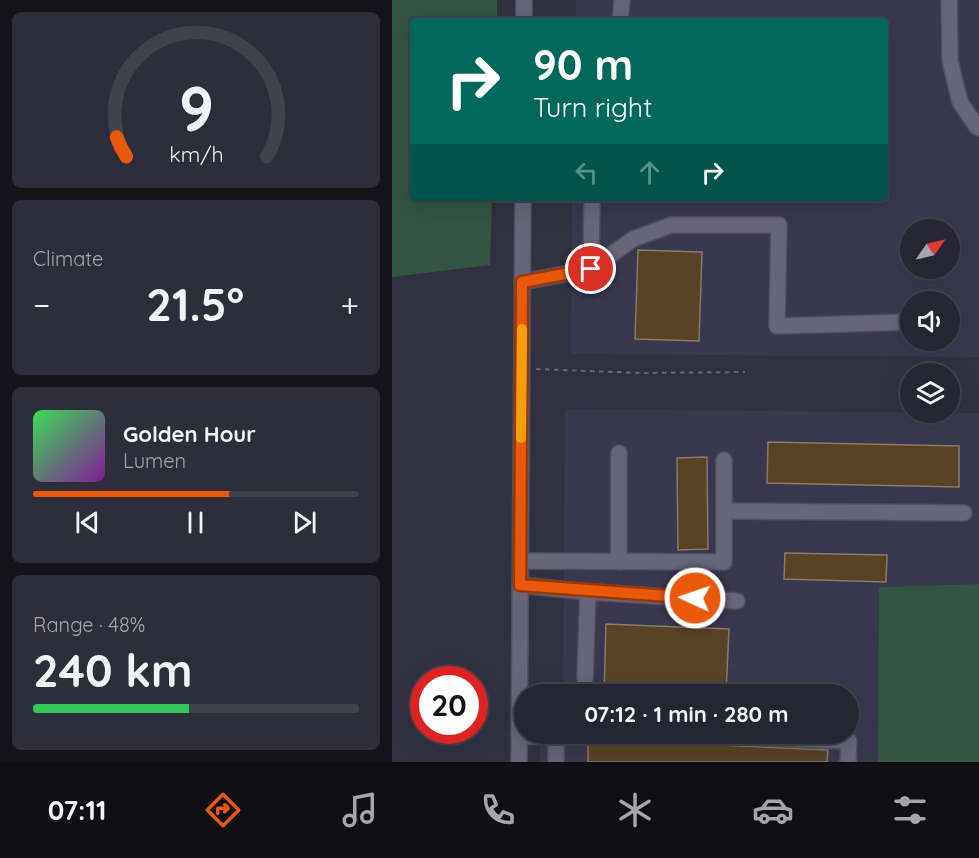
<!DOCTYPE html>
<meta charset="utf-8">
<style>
body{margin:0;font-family:Quicksand,sans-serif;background:#2e2d3a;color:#f1f3f6;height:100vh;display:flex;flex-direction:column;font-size:22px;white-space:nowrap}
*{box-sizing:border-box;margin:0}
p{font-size:20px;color:#a4a5ac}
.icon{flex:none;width:33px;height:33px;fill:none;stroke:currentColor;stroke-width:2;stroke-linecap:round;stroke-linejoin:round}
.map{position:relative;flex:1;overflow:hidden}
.side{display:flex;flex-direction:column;gap:12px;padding:12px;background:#15141c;width:392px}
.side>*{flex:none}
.hud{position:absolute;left:18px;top:18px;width:478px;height:183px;border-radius:6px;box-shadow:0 6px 24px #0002,0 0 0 2px #42424d;background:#00695c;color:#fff;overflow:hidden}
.needle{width:39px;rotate:56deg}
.buttons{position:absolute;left:508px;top:219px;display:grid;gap:12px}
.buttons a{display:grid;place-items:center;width:60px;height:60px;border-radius:50%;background:#262532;box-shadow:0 6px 24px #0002,0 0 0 2px #42424d;font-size:30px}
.speed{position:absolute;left:18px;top:666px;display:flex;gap:12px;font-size:30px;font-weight:700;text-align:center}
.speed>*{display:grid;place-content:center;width:78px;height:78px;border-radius:50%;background:#262532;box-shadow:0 6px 24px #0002,0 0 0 2px #42424d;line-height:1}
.speed .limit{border:9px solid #d22;background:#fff;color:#111}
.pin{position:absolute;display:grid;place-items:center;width:51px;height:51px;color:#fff;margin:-26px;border:3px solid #fff;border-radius:50%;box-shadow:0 2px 6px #0007}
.me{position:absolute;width:66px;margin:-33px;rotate:273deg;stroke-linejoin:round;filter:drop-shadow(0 0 4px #0008)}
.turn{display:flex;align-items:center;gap:21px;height:126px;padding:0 24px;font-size:27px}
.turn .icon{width:78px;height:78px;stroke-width:2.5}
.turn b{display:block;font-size:42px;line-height:51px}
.lanes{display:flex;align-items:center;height:57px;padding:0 24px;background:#0003;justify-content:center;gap:30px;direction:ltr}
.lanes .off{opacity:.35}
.big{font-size:45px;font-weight:800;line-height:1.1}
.side .widget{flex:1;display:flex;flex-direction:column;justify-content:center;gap:9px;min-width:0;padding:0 21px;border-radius:9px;background:#2e2d3a}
.side .dial{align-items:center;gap:0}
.dial svg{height:156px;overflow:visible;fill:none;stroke:#42424d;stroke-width:7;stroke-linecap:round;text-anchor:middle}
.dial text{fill:#f1f3f6;stroke:none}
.song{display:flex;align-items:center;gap:18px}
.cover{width:72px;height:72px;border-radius:9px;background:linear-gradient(135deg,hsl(130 70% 55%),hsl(290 70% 35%))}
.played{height:6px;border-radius:3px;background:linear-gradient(90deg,#ea580c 60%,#42424d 60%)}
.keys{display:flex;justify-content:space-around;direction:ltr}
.heat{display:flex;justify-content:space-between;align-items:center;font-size:33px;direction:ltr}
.charge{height:9px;border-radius:4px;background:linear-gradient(90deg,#34c759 48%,#42424d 0)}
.trip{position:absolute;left:122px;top:684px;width:345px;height:60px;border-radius:30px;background:#262532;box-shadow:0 6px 24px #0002,0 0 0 2px #42424d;font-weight:800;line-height:60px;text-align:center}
.dock{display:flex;height:96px;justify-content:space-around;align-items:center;background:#0f0f14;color:#a4a5ac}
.dock .icon{width:42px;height:42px}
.dock .selected{color:#ea580c}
.dock b{font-size:27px;color:#f1f3f6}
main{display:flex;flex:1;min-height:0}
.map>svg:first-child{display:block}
.built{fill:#3a384f;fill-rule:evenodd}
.green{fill:#345543}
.building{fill:#584327;stroke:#887a6a;stroke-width:1.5}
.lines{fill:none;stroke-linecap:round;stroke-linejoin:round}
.minor-casing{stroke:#514f5e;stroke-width:18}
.path{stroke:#676676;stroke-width:2;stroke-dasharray:4.5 4.5;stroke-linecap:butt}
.minor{stroke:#666579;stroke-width:15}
.route-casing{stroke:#983908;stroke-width:15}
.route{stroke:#ea580c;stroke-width:10}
.slow{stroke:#f59e0b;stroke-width:10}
</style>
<main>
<section class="side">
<div class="widget dial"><svg viewBox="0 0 100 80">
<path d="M14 69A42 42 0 1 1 86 69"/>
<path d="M14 69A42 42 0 0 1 9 59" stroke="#ea580c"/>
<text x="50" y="56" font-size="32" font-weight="700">9</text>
<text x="50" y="72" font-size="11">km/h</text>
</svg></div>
<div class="widget"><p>Climate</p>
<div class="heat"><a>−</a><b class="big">21.5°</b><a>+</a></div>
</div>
<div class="widget">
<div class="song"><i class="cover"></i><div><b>Golden Hour</b><p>Lumen</p></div></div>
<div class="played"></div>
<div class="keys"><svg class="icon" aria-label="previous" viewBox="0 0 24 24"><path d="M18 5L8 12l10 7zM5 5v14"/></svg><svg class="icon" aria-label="pause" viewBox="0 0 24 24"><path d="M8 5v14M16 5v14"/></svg><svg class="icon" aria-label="next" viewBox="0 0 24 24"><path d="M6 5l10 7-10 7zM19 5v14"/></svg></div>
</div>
<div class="widget"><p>Range · 48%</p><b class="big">240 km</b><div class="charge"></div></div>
</section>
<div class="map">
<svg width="588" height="762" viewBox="0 0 588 762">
<rect width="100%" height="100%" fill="#323142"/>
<g class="built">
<path d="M184,0H587V357L179,354L180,198H494V21H184ZM519,230H558V268H519ZM519,302H558V340H519Z"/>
<path d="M173,409L587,413V584L488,587L486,762H148V734H456V694H171Z"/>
</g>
<g class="green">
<path d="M0,0H105V21H21V198H100L98,265L0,277Z"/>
<path d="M587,584V762H486L487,587Z"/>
</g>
<g class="building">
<path d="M246,250L310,252L307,341L243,339Z"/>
<path d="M376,442L567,446V487L375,483Z"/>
<path d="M315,457L316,549L286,550L285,458Z"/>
<path d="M393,553L495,555L494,582L392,579Z"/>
<path d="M214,624L337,629L334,694H212Z"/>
<path d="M198,739L436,750L435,762H196V741Z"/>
</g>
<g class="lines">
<g class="minor-casing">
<g id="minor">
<path d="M557,0L558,61L568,102L585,127L588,128"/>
<path d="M132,21V0"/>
<path d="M228,21L230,0"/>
<path d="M199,269L241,239L279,225H387L385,326L519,322"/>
<path d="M130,282L199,269L200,198"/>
<path d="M332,511L572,513"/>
<path d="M129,561L332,562V460"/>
<path d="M227,562V453"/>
<path d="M128,585L196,592L345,601"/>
<path d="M193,678L196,592"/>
<path d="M275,734L457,741L456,762"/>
<path d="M127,736L177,737L190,734"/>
<path d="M127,762L131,198"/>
<path d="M164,762V736"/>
</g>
</g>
<path class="path" d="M144,369L248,373L353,372"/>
<use href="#minor" class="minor"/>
</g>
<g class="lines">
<g class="route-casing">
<path id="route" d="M199,269L130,282L128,585L303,598"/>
</g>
<use href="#route" class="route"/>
<path class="slow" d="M129,438L130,329"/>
</g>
</svg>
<div class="buttons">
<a><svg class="needle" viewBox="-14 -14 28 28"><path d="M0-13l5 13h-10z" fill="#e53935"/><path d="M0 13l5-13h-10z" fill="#a4a5ac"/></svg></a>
<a><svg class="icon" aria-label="sound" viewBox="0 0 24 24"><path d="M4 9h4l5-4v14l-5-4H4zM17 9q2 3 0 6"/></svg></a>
<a><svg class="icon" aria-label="layers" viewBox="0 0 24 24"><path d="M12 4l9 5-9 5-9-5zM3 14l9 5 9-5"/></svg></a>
</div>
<div class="speed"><div class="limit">20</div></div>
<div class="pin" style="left:199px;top:269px;background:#d93025"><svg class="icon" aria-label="arrive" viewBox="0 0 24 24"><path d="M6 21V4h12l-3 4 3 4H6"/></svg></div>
<svg class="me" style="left:303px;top:598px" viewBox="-20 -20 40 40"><circle r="17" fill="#ea580c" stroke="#fff" stroke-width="3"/><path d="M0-11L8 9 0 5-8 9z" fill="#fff"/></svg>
<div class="trip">07:12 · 1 min · 280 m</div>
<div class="hud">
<div class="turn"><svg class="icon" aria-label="right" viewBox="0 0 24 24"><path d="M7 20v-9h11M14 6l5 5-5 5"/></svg><div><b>90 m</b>Turn right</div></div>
<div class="lanes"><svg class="icon off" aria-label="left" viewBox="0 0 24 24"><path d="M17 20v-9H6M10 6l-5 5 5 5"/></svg><svg class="icon off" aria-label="ahead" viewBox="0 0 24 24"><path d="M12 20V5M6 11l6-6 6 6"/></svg><svg class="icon" aria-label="right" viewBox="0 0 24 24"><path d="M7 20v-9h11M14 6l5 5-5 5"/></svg></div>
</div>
</div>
</main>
<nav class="dock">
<b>07:11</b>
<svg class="icon selected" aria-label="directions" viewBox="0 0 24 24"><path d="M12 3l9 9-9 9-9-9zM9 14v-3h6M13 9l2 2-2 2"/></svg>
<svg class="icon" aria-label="music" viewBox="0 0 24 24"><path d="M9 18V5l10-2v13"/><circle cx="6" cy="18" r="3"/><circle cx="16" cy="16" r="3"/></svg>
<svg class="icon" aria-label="phone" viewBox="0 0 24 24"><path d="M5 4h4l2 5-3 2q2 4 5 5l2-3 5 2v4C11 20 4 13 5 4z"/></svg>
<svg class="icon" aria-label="climate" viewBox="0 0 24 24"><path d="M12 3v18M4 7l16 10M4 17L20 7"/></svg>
<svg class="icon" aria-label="car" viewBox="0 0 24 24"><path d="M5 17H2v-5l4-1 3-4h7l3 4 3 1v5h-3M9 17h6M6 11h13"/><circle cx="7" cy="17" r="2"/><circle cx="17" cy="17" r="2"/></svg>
<svg class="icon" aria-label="filters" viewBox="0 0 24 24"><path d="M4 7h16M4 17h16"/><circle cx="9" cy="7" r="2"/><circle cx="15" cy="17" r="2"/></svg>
</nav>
